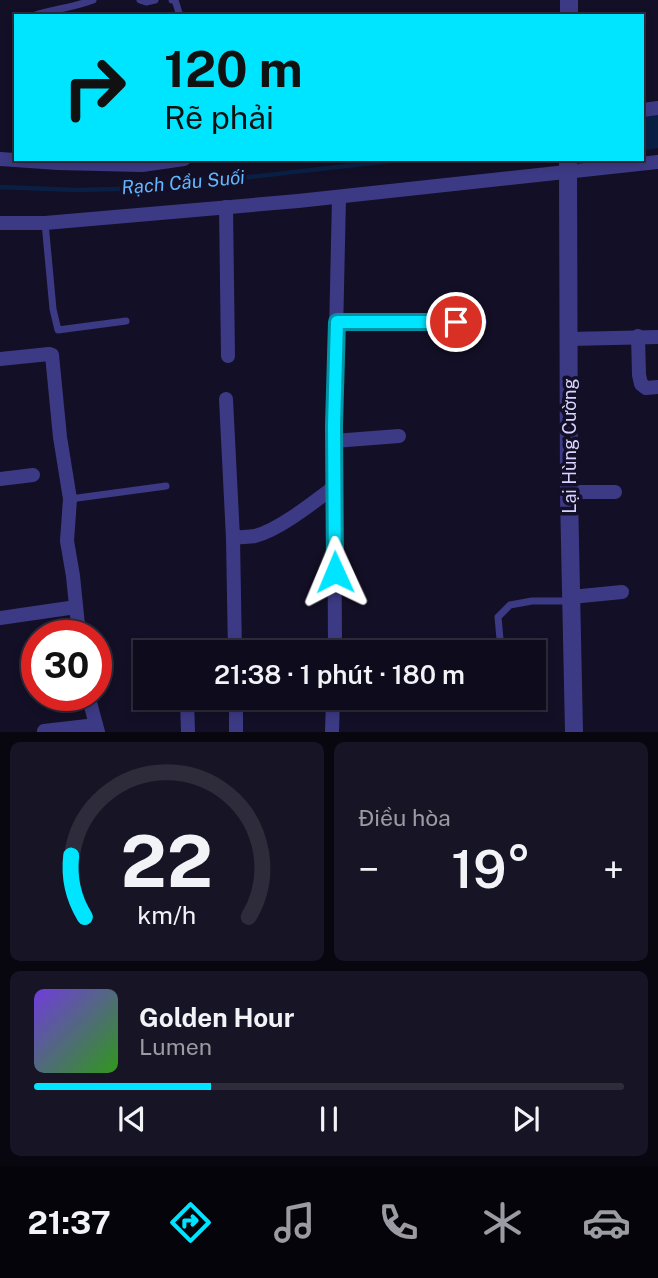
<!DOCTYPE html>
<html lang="vi">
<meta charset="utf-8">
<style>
body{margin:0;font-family:"Public Sans",sans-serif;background:#171425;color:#f1f3f6;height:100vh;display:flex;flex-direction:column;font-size:26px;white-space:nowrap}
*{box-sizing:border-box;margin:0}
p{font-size:23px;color:#9b9ba3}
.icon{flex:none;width:38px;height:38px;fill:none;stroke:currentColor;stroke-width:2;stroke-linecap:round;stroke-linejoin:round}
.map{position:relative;height:732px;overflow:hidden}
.details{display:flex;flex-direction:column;gap:10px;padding:10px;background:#08060f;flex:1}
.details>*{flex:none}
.hud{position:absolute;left:14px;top:14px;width:630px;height:147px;border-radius:0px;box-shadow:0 4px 10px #0003,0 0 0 2px #2e2b3b;background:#00e5ff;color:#111;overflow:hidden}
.speed{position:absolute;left:21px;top:620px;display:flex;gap:14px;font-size:35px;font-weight:700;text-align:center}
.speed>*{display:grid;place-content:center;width:91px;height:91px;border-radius:50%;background:#0e0b1c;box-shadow:0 4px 10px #0003,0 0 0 2px #2e2b3b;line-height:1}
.speed .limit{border:10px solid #d22;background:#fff;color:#111}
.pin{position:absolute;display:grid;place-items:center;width:60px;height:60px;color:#fff;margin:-30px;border:4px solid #fff;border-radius:50%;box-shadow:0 2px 7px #0007}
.me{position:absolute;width:77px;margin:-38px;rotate:359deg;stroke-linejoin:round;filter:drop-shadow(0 0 5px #0008)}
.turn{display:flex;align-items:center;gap:24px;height:147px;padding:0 35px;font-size:32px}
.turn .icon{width:91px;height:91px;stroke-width:2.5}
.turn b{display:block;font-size:49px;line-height:60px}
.big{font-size:52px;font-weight:600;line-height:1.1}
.details .tile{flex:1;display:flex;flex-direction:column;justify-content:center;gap:10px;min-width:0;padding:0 24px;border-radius:10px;background:#171425}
.details .dial{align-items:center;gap:0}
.dial svg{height:182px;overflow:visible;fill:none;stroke:#2e2b3b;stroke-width:7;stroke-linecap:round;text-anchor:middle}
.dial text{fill:#f1f3f6;stroke:none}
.song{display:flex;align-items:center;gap:21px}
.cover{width:84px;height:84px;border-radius:10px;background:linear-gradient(135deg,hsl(260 70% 55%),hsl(110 70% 35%))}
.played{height:7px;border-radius:4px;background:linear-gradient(90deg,#00e5ff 30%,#2e2b3b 30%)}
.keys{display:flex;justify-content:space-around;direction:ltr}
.heat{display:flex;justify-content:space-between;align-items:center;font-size:38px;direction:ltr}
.details .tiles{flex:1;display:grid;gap:10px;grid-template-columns:1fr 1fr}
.tile:last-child{grid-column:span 2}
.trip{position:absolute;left:133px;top:640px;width:413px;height:70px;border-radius:0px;background:#0e0b1c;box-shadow:0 4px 10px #0003,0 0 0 2px #2e2b3b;font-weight:600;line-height:70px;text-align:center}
.menu{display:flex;height:112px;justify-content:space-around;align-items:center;background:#06040b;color:#9b9ba3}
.menu .icon{width:49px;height:49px}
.menu .on{color:#00e5ff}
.menu b{font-size:32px;color:#f1f3f6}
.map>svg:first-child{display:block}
.water{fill:#0a1f44}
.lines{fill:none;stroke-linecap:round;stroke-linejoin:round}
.stream{stroke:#0a1f44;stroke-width:4.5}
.service{stroke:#3d3a85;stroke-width:7}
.minor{stroke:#3d3a85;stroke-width:14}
.tertiary{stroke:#3d3a85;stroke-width:18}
.route-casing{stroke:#0095a6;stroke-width:18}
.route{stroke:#00e5ff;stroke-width:12}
.labels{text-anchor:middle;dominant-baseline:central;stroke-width:7;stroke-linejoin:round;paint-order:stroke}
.street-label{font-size:18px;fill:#d9d4ff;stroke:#130f26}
.water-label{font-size:19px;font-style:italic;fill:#62b6ff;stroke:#130f26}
</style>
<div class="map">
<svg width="658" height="732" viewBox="0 0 658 732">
<rect width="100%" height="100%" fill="#130f26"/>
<path class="water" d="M658,113V148L642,151V115Z"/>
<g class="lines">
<path class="stream" d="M0,187L76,190L153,188L408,159"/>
<g class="service">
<path d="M140,0L146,2L155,0"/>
<path d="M172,0H175L180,16"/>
<path d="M33,16C53,9 72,8 93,0"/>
<path d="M45,223L53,309L58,330L126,321"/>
<path d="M70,499L166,486"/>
<path d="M501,650L498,617L510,605L532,601H570"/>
</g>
<g class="minor">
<path d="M642,110L658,108"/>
<path d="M0,159L58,163L142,165L184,159"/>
<path d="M226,207L228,356"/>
<path d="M0,223H45L298,201L658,162"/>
<path d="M337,322H480"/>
<path d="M638,336L639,375L641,384L646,388L658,387"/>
<path d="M569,339L658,337"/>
<path d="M0,359L49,354L52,355L60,437L70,499L67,541L73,576L79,635"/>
<path d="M226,399L233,538C240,537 248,537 255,536C279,530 314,502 334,487"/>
<path d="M334,441L399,436"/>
<path d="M0,479L33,475"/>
<path d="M569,492H615"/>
<path d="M233,538L235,653"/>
<path d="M571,597L622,592"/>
<path d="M0,618L76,607"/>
<path d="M335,653L334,425L339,197"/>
<path d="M88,695L98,732"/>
<path d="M187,698L188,732"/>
<path d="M236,698V732"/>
<path d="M44,731L96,725"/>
<path d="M332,732L333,698"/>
</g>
<g class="tertiary">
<path d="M569,16V0"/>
<path d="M568,159L569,495L574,732"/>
</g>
</g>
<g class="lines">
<g class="route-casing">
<path id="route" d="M335,572L334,425L337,322H456"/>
</g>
<use href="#route" class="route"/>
</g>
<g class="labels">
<g class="street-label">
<text transform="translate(569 446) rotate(-90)">Lại Hùng Cường</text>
</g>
<g class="water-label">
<text transform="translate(183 182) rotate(-5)">Rạch Cầu Suối</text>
</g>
</g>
</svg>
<div class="speed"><div class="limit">30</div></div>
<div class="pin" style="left:456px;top:322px;background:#d93025"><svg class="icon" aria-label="arrive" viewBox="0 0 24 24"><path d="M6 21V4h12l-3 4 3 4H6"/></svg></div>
<svg class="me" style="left:335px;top:572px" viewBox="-20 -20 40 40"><path d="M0-17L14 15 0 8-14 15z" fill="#00e5ff" stroke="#fff" stroke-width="4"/></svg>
<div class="trip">21:38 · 1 phút · 180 m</div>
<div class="hud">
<div class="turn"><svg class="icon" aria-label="right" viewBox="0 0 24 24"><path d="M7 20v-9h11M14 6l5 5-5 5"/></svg><div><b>120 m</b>Rẽ phải</div></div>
</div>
</div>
<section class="details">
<div class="tiles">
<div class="tile dial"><svg viewBox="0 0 100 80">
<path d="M14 69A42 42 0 1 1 86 69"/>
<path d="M14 69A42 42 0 0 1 8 42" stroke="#00e5ff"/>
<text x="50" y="56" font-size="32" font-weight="700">22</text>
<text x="50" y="72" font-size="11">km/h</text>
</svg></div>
<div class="tile"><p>Điều hòa</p>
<div class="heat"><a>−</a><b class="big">19°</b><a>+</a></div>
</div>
<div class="tile">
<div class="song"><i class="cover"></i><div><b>Golden Hour</b><p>Lumen</p></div></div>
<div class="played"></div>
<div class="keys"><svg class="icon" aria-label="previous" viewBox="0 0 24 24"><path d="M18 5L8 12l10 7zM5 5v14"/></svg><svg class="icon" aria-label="pause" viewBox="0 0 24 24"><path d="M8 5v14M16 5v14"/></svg><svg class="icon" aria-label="next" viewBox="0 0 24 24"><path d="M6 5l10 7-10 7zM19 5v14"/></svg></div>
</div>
</div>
</section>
<nav class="menu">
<b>21:37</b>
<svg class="icon on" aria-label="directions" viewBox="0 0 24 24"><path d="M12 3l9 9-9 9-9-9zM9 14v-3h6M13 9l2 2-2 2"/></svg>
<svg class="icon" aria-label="music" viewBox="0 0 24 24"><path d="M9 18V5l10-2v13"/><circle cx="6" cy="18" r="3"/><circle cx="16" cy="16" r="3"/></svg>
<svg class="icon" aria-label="phone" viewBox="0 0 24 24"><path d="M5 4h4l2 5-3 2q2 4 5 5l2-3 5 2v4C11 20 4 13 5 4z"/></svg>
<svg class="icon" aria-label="climate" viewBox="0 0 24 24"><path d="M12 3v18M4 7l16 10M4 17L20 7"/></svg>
<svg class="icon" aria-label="car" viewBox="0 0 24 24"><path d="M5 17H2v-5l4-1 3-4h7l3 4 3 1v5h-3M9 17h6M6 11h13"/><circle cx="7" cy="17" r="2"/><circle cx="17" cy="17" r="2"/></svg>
</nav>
